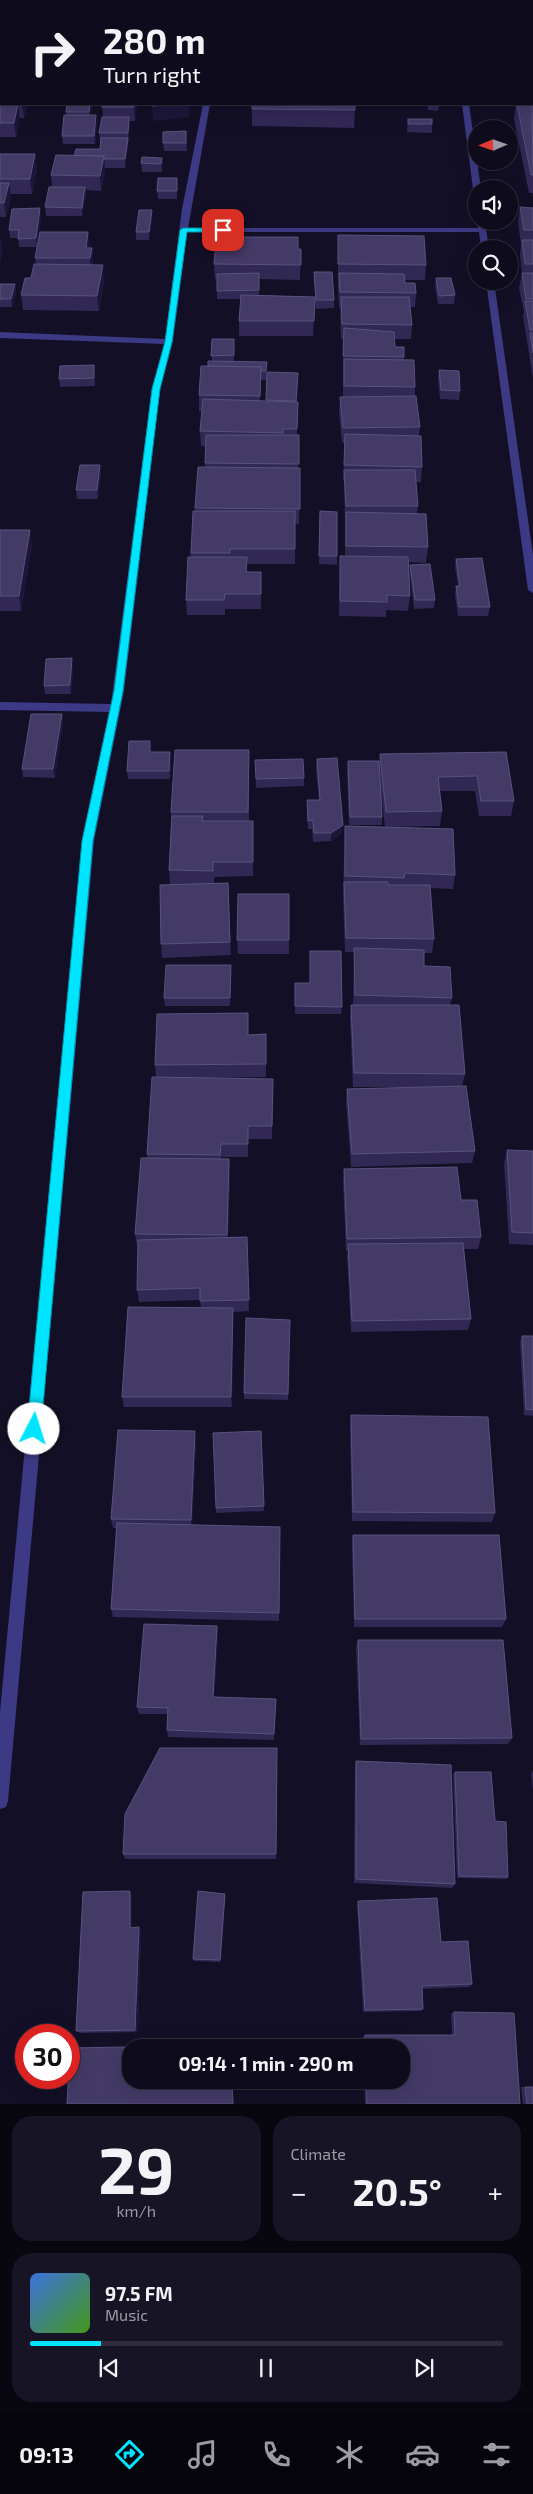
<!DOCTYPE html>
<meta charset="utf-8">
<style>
body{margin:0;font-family:"Exo 2",sans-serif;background:#171425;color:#f1f3f6;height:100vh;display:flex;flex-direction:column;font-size:19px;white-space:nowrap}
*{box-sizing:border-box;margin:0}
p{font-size:16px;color:#9b9ba3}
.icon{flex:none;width:28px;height:28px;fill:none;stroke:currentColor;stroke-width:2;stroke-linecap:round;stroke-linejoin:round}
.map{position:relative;height:2104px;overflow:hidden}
.panel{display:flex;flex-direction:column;gap:12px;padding:12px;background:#08060f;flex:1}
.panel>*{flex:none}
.top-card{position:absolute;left:0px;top:0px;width:534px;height:105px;box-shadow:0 5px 20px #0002,0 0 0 1px #2e2b3b;background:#0e0b1c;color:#f1f3f6;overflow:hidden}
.needle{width:32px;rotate:268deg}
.fabs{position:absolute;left:468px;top:120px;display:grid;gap:10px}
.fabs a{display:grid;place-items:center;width:50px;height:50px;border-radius:50%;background:#0e0b1c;box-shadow:0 5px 20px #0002,0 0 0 1px #2e2b3b;font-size:25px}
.speed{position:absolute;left:15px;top:2024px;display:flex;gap:10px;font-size:25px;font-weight:700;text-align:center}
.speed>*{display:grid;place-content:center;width:65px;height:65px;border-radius:50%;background:#0e0b1c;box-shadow:0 5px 20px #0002,0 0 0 1px #2e2b3b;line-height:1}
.speed .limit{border:8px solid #d22;background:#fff;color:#111}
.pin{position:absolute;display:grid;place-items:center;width:42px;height:42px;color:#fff;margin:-21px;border-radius:10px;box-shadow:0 2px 8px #0006}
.me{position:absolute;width:55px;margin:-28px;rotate:5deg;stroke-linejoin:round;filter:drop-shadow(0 0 4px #0008)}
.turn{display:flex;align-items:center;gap:18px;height:105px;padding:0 20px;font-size:22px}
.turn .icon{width:65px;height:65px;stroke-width:2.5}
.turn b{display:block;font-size:35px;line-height:42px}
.big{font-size:38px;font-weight:700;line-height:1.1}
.panel .widget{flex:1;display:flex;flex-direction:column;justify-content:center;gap:8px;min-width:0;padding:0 18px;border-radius:20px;background:#171425}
.panel .dial{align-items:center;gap:0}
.dial b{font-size:65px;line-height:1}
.song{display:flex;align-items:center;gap:15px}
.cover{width:60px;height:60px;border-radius:8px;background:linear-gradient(135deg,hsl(220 70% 55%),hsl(100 70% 35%))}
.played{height:5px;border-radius:2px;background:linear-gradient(90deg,#00e5ff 15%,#2e2b3b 15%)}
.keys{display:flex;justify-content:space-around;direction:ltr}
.heat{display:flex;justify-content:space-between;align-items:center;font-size:28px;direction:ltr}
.panel .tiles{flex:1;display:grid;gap:12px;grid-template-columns:1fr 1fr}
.widget:last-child{grid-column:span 2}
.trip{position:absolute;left:122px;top:2039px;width:288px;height:50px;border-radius:20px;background:#0e0b1c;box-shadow:0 5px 20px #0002,0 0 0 1px #2e2b3b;font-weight:700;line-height:50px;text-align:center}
.tab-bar{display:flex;height:80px;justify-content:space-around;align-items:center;background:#06040b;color:#9b9ba3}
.tab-bar .icon{width:35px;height:35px}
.tab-bar .selected{color:#00e5ff}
.tab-bar b{font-size:22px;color:#f1f3f6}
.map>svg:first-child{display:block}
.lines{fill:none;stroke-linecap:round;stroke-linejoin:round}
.minor{fill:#3d3a85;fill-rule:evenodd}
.wall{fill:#312854}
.shaded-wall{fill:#1d163a}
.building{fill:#433a66;stroke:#5a527e}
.route{fill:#00e5ff;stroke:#0095a6}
</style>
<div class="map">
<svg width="533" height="2104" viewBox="0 0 533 2104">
<rect width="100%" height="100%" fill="#130f26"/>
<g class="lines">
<g class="minor">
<rect x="221" y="0" width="6" height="1"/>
<rect x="0" y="23" width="1" height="4"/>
<rect x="532" y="32" width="1" height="4"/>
<path d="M203,104H210L188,228H478L477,221H485L489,249H481L479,232H187L173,342L160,389L124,691L94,841L8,1801L6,1807L0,1809V1712L82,841L109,712L0,710V702L111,704L152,389L164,344L0,338V332L165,339L182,209Z"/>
<path d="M462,104H469L481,189H476V191L473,189Z"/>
<path d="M486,281H494L533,555V593L528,590Z"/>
</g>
</g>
<g class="wall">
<path d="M0,0H31V1H1V7H0Z"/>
<rect x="299" y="0" width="22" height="1"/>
<path d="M0,82L1,83V104H28L24,118H20L16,137H0Z"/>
<path d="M533,102V193H529L514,119L516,104H532Z"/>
<path d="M67,104H92L91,115L97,123L95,144H63L62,136L66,115V112Z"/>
<path d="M94,104H137L135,121H130L128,146L125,168H105V171L101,191L86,190V196L82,216H46L45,207L52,187L51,175L74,156L100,149L101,142H100L99,133L103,117L102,105H94Z"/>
<path d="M427,104H439L438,111L428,110Z"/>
<path d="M252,109L355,110L354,128L252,126Z"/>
<path d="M408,119L432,124V133L407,132Z"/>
<path d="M186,131L187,151H164L163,143Z"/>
<path d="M0,154H35L37,169L32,194H10L11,198L6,217H0Z"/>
<path d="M162,158L163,166L162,172H142L141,163Z"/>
<path d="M177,178V199H158L157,191Z"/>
<path d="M520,207L533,208V379L523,316L524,312L519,288L522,273L520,255L521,244L518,222Z"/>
<path d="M41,217L37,247H19L18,238H10L9,230Z"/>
<path d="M152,219L149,240H136V232Z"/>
<path d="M338,235L426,265L425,280H405V283L416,293L415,307H410L412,325L411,339H395V347L404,357V360L415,387V396L420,427L419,435L422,467L421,482H416L418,506L417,514L428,547L426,563L409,562L410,596L408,611L386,610V617L339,616L340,556H345V521L344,480H343L345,443H342L339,412L340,397H343V339H341L340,307H339L338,288Z"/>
<path d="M90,247V248H92L93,265L104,280L99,311L23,310L21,295L31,278L36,264L35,258Z"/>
<path d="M298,249H301L300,280L259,279V295L315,297L314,272L334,300V308L316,309L315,302L313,336H239V321L241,299H217V279H215L214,264Z"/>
<path d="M436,278L455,295L454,304H438L435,287Z"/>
<path d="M0,284H15L16,293L12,307H0Z"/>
<path d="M212,339H234V361L267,370L266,380H261L260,401H266L267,372L298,373L297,402H298L297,435H299L298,468H300L299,524H295V564H247V572H261V609H225V615H187L186,600L195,508L205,467V446H201L200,431L202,411H199V395L208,366L212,361Z"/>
<path d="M94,365L95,386L60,387L59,379Z"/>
<path d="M439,370L460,391L459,400L440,399L438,379Z"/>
<path d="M101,474L98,499H77L76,490Z"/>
<path d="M320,511L337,512V565L319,564Z"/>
<path d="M0,530L32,545L21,611H0Z"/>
<path d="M456,559L490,607L488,616H458L455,595L456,586H458L455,567Z"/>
<path d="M410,565L435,600L434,608L414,609L410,573Z"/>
<path d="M73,667L71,694H45L44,686Z"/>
<path d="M62,714L63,723L55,778L23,777L22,769Z"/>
<path d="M249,750V821H253V876L214,877V883H228L231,955L162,958L161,944L170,885L169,870L171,819V812Z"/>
<path d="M151,752L171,761L170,779H128L127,771Z"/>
<path d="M506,752L514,801L511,816H479L475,791H440L442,811L440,826L385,827L380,783L382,817V825H349L347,770L348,761L379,764L380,754Z"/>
<path d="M317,759L342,833L331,841L313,842L312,829H308L307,800H319L316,768Z"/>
<path d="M255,760L304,778V786L256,788Z"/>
<path d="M345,826L455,875L453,889L430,888L434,939L432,953H424V966L452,998L450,1005L465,1074L462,1086L475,1151L472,1163L351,1167L346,1102L347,1089L437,1087H353L350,1018L351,1005H353L354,952H345L343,896Z"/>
<path d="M237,940H289V954H238Z"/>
<path d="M231,973L230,1006H165L164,998Z"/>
<path d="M295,983H309L342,1007L341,1014H295Z"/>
<path d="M266,1034V1077L205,1078L273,1079L272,1139H248V1157H221V1159H229L230,1171L228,1237H247L249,1311L233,1312L232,1407H124L122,1397L201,1308L200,1300L139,1302L137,1290L138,1246H137L135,1234L147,1158V1154L156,1077L155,1065L248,1035Z"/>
<path d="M507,1150L533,1151V1245L509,1244L504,1163Z"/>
<path d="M344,1169L461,1200L481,1237L478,1249H464L471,1319L468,1330L351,1332L347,1256L348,1251H346L343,1181Z"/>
<path d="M290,1320L288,1400L244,1399V1393Z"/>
<path d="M522,1336H533V1416L524,1415L520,1342Z"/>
<path d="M351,1415L495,1513L492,1522L352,1521L350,1425Z"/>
<path d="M261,1431L264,1511L216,1513V1508Z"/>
<path d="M196,1441L192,1525L280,1527L279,1621L113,1617L111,1609L116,1528H113L111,1519Z"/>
<path d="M353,1535L506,1619L502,1627H354L352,1544Z"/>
<path d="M217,1626L218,1634L214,1697L276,1699L274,1740L168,1737L167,1730V1714H139L137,1707Z"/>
<path d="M358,1640L512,1738L508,1744L360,1745L356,1647Z"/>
<path d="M277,1748L276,1859H125L123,1854Z"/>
<path d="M356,1761L455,1884L452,1888L354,1883L355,1767Z"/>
<path d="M533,1771V1790L531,1773Z"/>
<path d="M455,1772L495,1821L508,1877L506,1879L457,1878L453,1775Z"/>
<path d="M132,1895V1928L141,1931L138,2032L80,2033L76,2031Z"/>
<path d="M225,1896L221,1962L194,1961L193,1959Z"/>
<path d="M358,1901L441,1942L472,1984L469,1987L422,1989L423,2009L421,2011L363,2012L357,1905Z"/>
<path d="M454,2012L520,2104H365L364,2080H401V2048H364L363,2036L365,2035H452L451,2014Z"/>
<path d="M521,2087H525L533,2104H523Z"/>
</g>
<g class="shaded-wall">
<path d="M18,104L20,119L16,137L14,123Z"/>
<path d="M22,104H28L24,118Z"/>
<path d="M90,104H92L90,120L89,112Z"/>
<path d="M134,104H137L135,121L134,107Z"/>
<path d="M178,104H190L189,117L153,121L152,106Z"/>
<path d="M96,115L97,123L95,144L94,136Z"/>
<path d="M129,117L130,125L128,142V133Z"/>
<path d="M128,138V146L125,168V159Z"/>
<path d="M35,154L37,169L32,194L30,179Z"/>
<path d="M104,156L105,171L101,191L100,176Z"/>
<path d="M162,158L163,166L162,172L161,164Z"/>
<path d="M9,183L11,198L6,217L4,203Z"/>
<path d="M85,187L86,196L82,216V208Z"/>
<path d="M40,208L41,217L37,247L36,238Z"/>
<path d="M152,210V219L149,240V232Z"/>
<path d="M88,232L90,247L88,258L86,248Z"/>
<path d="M1,236L3,251L0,265V241Z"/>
<path d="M92,248L93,263L91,273L90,258Z"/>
<path d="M103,265L104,280L99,311L97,296Z"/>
<path d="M15,284L16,293L12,307L11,299Z"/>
<path d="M100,465L101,474L98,499L97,490Z"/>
<path d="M30,530L32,545L21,611L19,596Z"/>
<path d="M72,658L73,667L71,694L70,685Z"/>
<path d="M62,714L63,723L55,778L53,769Z"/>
<path d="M170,752L171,761L170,779L169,771Z"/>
<path d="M343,825L342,833L331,841V833Z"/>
<path d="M229,1159L230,1171L227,1247V1235Z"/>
<path d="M233,1308V1319L232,1407L231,1397Z"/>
<path d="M195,1431L196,1441L192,1529L191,1520Z"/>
<path d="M217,1626L218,1634L214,1703L213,1697Z"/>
<path d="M130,1891L132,1895V1931L130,1928Z"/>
<path d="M225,1894V1896L221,1962L220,1960Z"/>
<path d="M139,1927L141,1931L138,2032L135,2030Z"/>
</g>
<g class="building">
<path d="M0,82L1,83V103H0Z"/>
<path d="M532,102L533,175H531L517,104H532Z"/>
<path d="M0,104H18L14,123H0Z"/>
<path d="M67,104H90L89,112H66Z"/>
<rect x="102" y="104" width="32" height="3"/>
<path d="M152,104H178L152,106Z"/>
<path d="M252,104H355V110L252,109Z"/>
<path d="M64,115H96L94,136H62Z"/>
<path d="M102,117H129L128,133H99Z"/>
<rect x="408" y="119" width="24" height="5"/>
<path d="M186,131V143H163V132Z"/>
<path d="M101,138H128L125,159H104V156H74L76,149H100Z"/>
<path d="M0,154H35L30,179H0Z"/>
<path d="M56,155L104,156L100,176L51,175Z"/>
<path d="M142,157L162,158L161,164L141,163Z"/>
<path d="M158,178H177V191H157Z"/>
<path d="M0,183H9L4,203H0Z"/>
<path d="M49,187H85L82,208L45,207Z"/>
<path d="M520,207L533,208V230H524Z"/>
<path d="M40,208L36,238L18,239L19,230H9L12,209Z"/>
<path d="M139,210H152L149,232H136Z"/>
<path d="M40,232H88L86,248H92L90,258H35Z"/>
<path d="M338,235L424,236L426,265L338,264Z"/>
<path d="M216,237H298V249H301V265L214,264Z"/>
<path d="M522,240H533V264H525Z"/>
<path d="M34,264L103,265L97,296L21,295L25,278H31Z"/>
<path d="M314,272H332L334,300H316Z"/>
<path d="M259,273V290L217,291V274Z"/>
<path d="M339,273L404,274L405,283H415L416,293L340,292Z"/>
<path d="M522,273H533V299H526Z"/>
<path d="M436,278H451L455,295L439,296Z"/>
<path d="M0,284H15L11,299H0Z"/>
<path d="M241,295L315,297L314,321H239Z"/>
<path d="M341,297H409L412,325L342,324Z"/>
<path d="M525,301H533V330H530Z"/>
<path d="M344,328L394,332L395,347H404V357L343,356Z"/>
<path d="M530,333H533V353Z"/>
<path d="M212,339H234V355L211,356Z"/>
<path d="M344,359L414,360L415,387L344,386Z"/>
<path d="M208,361L267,362L266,371H261V367L208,366Z"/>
<path d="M94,365V378L59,379L60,366Z"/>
<path d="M201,366L261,367L260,396L199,395Z"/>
<path d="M439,370L459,371L460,391L441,390Z"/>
<path d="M267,372L298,373L296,401L266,400Z"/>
<path d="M416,396L420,427L343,428L340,397Z"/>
<path d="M203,399L298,402L297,429H283V433L200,431Z"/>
<path d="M345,434L421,436L422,467L344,465Z"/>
<path d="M206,435H299V464L205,463Z"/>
<path d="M80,465H100L97,490H76Z"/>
<path d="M198,467L300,468V509L195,508Z"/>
<path d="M344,470H415L418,506H346Z"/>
<path d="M193,511H295V549H230V553H191Z"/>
<path d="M320,511L337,512V556H319Z"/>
<path d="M346,512L426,514L428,547L346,546Z"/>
<path d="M0,530H30L19,596H0Z"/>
<path d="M340,556L408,557L410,596L387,595V602L340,601Z"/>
<path d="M188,557H247L246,572H261V594H225L224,600H186Z"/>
<path d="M482,558L490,607H459L456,586H460L456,559Z"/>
<path d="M430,564L435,600H415L410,565Z"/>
<path d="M72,658L70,685L44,686L46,659Z"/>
<path d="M31,714H62L53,769H22Z"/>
<path d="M129,741H150V752H170L169,771H127Z"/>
<path d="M175,750H249L248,812H171Z"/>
<path d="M506,752L514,801H481L477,776L438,777L442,811L386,812L380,754Z"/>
<path d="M337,758L343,825L331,833H314L313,820L308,821L307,800H320L317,759Z"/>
<path d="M303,759L304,778L256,779L255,760Z"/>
<path d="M348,761H379L382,817H350Z"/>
<path d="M172,816H203L202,821H253V862H213V871L169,870Z"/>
<path d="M345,826L453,829L455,875L405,873L404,878L345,876Z"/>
<path d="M344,882H388V885H430L434,939L346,938Z"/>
<path d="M228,883L230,942L161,944L160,885Z"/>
<path d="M238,894H289V940H237Z"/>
<path d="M354,948L424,950V966L450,967L452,998L355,995Z"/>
<path d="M310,951H341L342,1007L295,1006V983H310Z"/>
<path d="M166,965H231L230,998H164Z"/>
<path d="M351,1005H459L465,1074L354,1073Z"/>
<path d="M248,1013V1035L266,1034V1064L155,1065L157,1014Z"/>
<path d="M152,1077L273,1079L272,1126H248V1144H221L220,1155L147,1154Z"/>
<path d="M466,1086L475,1151L352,1154L347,1089Z"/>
<path d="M507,1150L533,1151V1233L512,1232Z"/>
<path d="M141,1158L229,1159L227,1235L135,1234Z"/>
<path d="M457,1167L461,1200H477L481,1237L347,1239L344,1169Z"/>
<path d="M247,1237L249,1300L200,1301V1288L137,1290L138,1240Z"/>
<path d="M463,1243L471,1319L352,1321L348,1244Z"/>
<path d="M128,1307L233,1308L231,1397H122Z"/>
<path d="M246,1318L290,1320L288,1394L244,1393Z"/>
<path d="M522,1336H533V1410L526,1409Z"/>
<path d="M351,1415L488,1417L495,1513L353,1512Z"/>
<path d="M118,1430L195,1431L191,1520L111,1519Z"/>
<path d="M261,1431L264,1506L216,1508L213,1433Z"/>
<path d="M117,1523L280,1527L279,1613L111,1609Z"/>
<path d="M353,1535H499L506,1619H355Z"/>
<path d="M144,1624L217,1626L213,1697L276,1699L274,1734L167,1730L168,1708L137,1707Z"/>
<path d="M358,1640H503L512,1738L361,1739Z"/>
<path d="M160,1748H277L276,1854H123L125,1814Z"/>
<path d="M356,1761L451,1765L455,1884L356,1879Z"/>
<path d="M455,1772H491L495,1821L506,1822L508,1877L459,1876Z"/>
<path d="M130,1891V1928L139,1927L135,2030L76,2031L83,1892Z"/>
<path d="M198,1891L225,1894L220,1960L193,1959Z"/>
<path d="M437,1898L441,1942L468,1941L472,1984L422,1986L423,2009L365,2010L358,1901Z"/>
<path d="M454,2012L514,2013L520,2104H367L366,2080H401V2048H365V2035H455Z"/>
<path d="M232,2045V2048H131V2080H232L233,2104H67L70,2048Z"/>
<path d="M525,2087H533V2104H527Z"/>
</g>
<path class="route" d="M183,228H223L227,230L223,232H187L172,342L160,389L123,691L93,841L41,1429L39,1433L34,1435L29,1433L27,1429L82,841L114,691L152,389L165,342L180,230Z"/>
</svg>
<div class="fabs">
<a><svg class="needle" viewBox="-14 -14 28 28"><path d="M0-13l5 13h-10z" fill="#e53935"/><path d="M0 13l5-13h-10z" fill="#9b9ba3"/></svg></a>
<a><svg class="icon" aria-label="sound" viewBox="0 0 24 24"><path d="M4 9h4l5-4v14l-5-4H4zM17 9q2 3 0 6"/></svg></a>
<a><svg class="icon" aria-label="search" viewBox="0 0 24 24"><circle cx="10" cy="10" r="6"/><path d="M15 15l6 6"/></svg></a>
</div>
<div class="speed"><div class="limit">30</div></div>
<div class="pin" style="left:223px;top:230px;background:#d93025"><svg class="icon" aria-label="arrive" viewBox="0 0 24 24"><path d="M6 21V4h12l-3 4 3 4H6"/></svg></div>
<svg class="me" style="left:34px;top:1429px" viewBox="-20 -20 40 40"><circle r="19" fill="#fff"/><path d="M0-13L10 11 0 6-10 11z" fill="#00e5ff"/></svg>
<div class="trip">09:14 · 1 min · 290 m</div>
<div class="top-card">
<div class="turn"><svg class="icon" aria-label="right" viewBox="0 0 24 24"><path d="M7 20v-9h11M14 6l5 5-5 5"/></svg><div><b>280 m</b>Turn right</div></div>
</div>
</div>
<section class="panel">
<div class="tiles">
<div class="widget dial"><b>29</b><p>km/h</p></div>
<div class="widget"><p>Climate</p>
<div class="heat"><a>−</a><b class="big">20.5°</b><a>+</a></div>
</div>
<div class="widget">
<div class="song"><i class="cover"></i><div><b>97.5 FM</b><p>Music</p></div></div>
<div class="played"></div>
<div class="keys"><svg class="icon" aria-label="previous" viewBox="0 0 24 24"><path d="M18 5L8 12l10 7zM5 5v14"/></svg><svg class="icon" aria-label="pause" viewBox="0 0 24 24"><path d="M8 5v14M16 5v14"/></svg><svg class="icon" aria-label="next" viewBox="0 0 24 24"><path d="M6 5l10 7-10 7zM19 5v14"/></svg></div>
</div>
</div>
</section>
<nav class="tab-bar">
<b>09:13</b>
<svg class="icon selected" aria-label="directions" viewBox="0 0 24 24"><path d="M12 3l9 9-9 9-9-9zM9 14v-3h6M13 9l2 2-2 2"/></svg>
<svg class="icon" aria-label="music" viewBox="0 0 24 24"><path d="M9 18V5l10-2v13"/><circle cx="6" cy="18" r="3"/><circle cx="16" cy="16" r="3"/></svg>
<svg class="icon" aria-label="phone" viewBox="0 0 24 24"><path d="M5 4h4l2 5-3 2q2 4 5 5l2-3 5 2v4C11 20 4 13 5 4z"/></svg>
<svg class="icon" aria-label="climate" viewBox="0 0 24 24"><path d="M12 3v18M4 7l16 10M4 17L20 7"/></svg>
<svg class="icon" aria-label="car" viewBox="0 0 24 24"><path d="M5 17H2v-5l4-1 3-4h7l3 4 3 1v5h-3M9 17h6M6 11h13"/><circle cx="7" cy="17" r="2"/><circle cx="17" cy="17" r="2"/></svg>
<svg class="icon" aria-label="filters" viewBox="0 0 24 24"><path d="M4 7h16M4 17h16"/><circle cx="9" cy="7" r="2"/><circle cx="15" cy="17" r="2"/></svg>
</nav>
